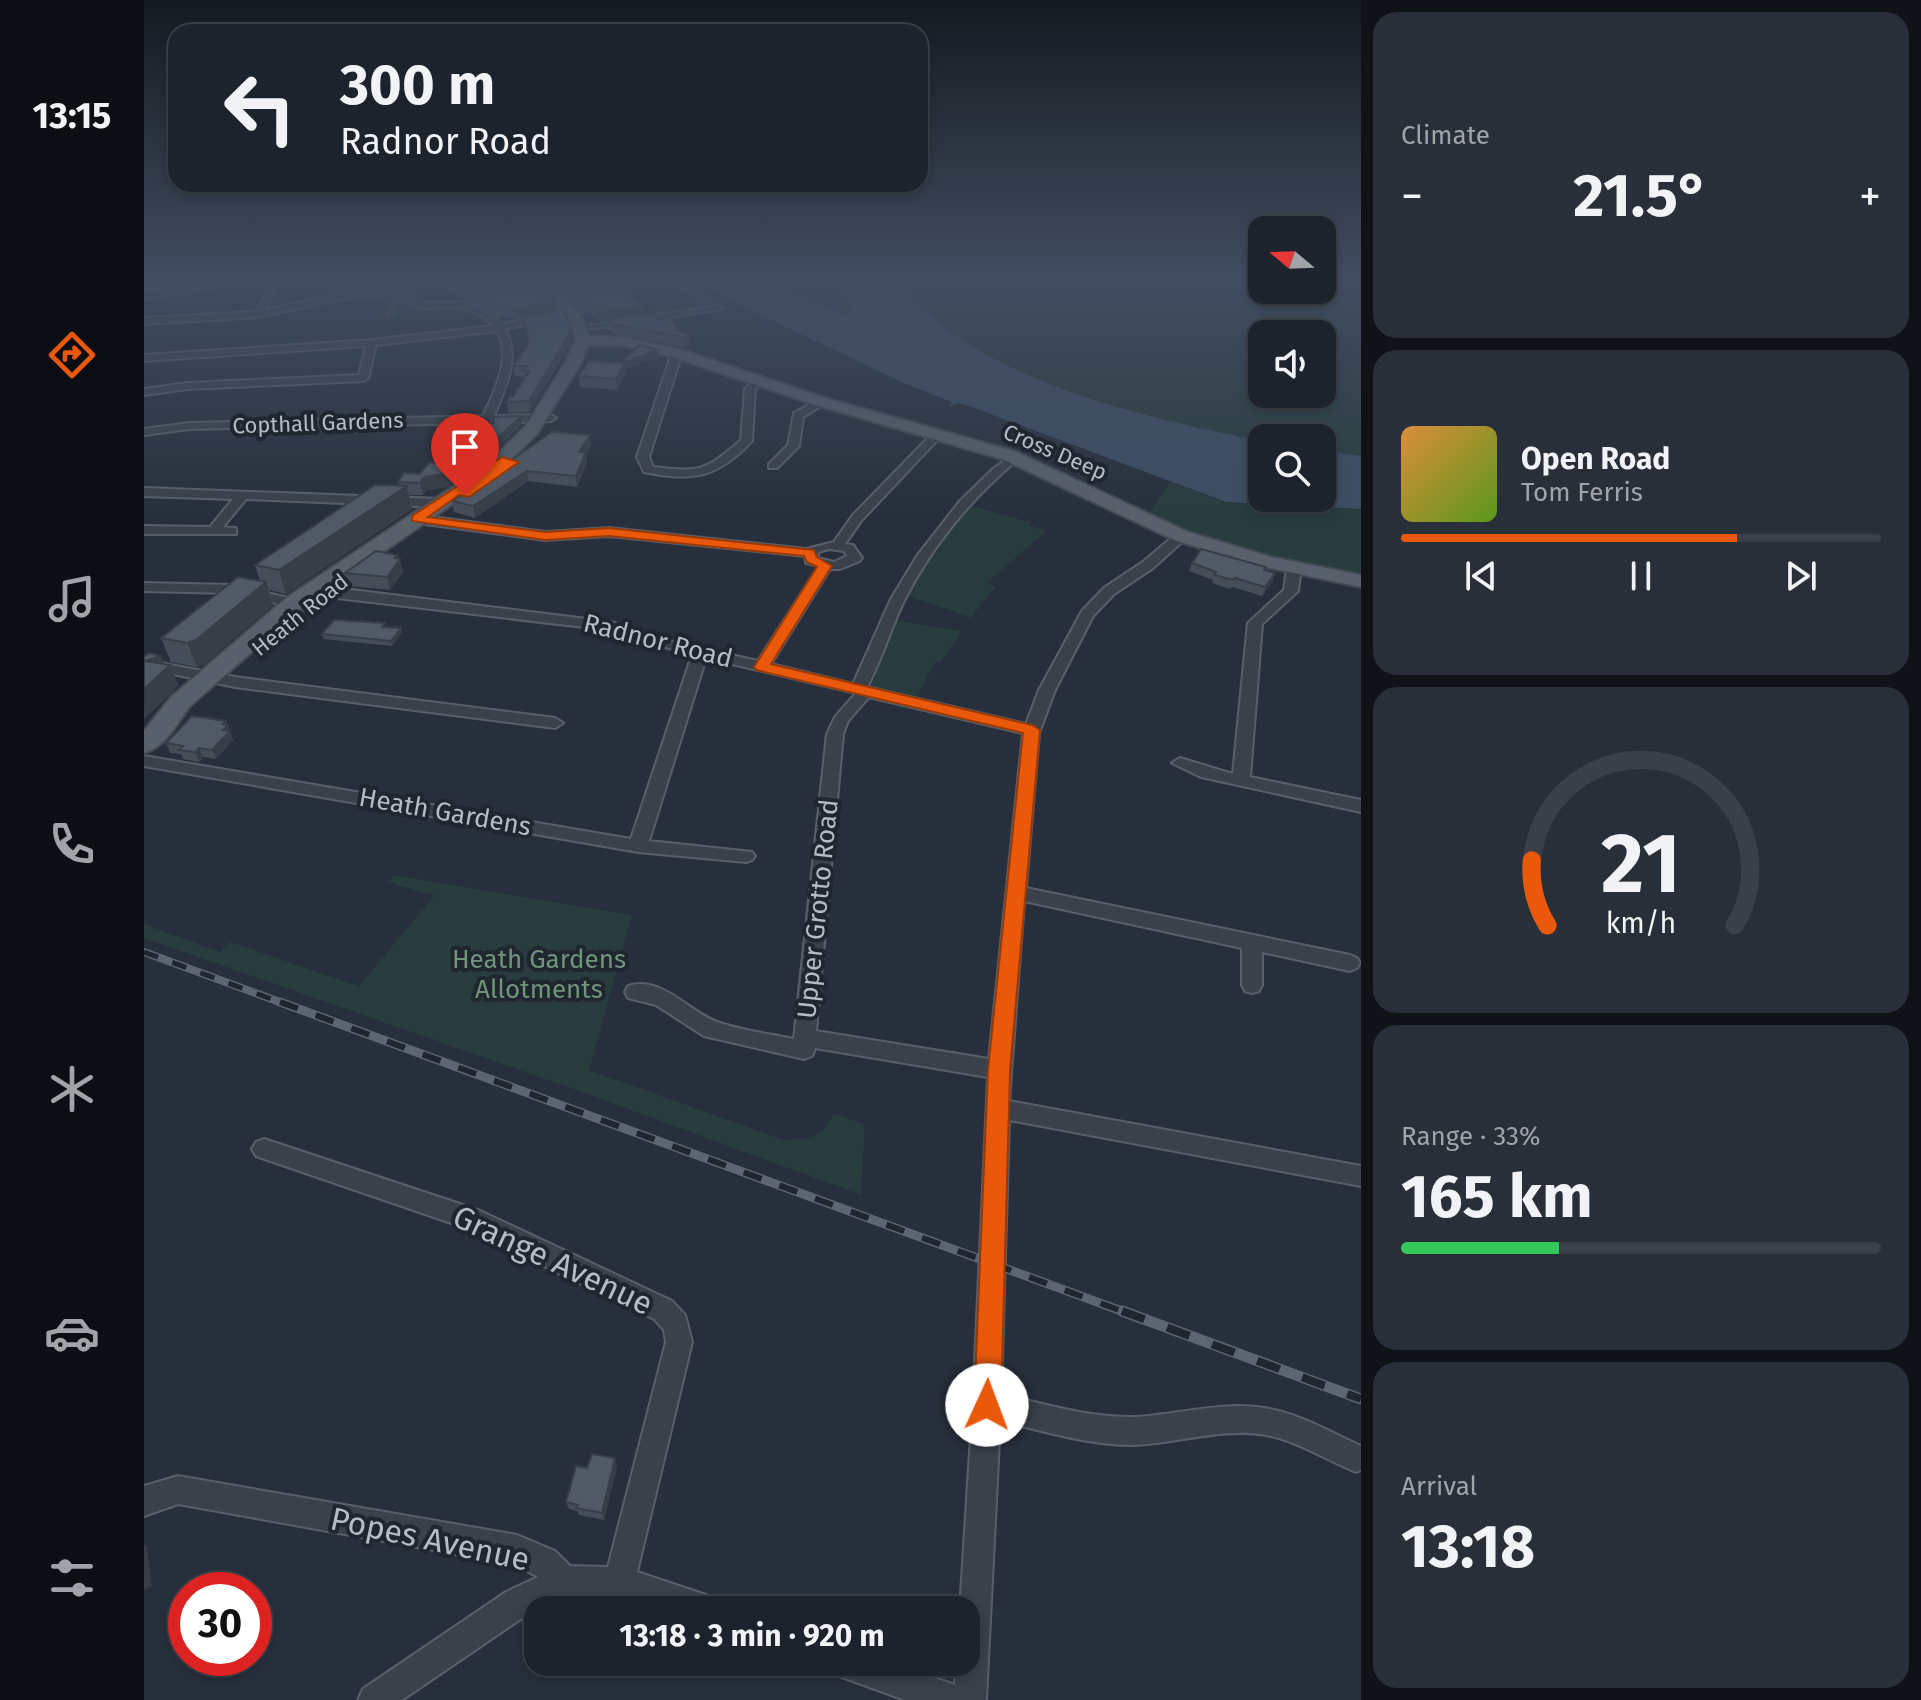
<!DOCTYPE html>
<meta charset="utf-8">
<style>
body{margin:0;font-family:"Fira Sans",sans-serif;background:#292f38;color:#f1f3f6;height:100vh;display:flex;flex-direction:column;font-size:30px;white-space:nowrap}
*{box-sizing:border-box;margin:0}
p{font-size:26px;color:#a0a4a9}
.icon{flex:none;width:44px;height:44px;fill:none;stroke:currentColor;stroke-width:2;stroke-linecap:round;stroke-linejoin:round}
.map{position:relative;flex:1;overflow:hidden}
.side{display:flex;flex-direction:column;gap:12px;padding:12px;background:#0f1318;width:560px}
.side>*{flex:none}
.hud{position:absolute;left:24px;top:24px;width:760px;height:168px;border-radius:24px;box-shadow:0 4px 12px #0003,0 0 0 2px #3a4048;background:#1c232c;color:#f1f3f6;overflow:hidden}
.needle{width:52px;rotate:289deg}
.tools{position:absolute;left:1104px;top:216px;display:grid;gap:16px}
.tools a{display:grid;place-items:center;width:88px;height:88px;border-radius:16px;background:#1c232c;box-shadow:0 4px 12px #0003,0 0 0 2px #3a4048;font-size:40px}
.speed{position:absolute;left:24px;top:1572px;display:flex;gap:16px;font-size:40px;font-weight:700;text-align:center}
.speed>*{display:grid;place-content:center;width:104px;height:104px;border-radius:50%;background:#1c232c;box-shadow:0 4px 12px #0003,0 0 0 2px #3a4048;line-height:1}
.speed .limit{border:12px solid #d22;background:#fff;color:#111}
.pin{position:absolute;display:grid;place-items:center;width:68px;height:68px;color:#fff;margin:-82px -34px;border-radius:50% 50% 50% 0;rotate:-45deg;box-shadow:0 0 8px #0007}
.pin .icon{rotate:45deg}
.me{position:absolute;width:88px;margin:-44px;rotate:2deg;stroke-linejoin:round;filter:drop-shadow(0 0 6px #0008)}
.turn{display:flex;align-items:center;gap:28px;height:168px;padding:0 40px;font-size:36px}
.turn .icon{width:104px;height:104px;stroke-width:2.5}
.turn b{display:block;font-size:56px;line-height:68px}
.big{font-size:60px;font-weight:700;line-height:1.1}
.side .tile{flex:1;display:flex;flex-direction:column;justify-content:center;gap:12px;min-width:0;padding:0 28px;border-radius:24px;background:#292f38}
.side .dial{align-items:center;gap:0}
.dial svg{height:208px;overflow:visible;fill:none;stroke:#3a4048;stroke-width:7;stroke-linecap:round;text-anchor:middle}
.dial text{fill:#f1f3f6;stroke:none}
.song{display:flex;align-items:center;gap:24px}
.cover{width:96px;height:96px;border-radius:12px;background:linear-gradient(135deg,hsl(30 70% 55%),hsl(90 70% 35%))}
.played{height:8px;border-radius:4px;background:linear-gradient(90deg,#ea580c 70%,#3a4048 70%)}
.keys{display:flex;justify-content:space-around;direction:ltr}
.heat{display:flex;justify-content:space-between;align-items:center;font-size:44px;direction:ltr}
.charge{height:12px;border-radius:6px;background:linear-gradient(90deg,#34c759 33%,#3a4048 0)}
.trip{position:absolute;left:380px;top:1596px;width:456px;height:80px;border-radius:24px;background:#1c232c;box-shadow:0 4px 12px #0003,0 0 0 2px #3a4048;font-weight:700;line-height:80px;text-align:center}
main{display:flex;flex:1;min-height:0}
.dock{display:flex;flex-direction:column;width:144px;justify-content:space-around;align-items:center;background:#0b0e12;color:#a0a4a9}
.dock .icon{width:56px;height:56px}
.dock .active{color:#ea580c}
.dock b{font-size:36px;color:#f1f3f6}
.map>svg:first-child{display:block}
.green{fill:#293c3d;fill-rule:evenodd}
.water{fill:#3d4d62}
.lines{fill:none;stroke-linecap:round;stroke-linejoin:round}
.minor-casing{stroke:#585f69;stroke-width:4}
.primary-casing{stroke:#434a54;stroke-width:4}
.minor{fill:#3a414b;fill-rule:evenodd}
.primary{fill:#58606b;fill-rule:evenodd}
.rail-far2-casing{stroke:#5c6572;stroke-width:8}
.rail-far1-casing{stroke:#5c6572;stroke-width:9}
.rail-casing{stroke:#5c6572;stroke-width:11}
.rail-far2{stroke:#1f2630;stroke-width:5;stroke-dasharray:15;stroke-linecap:butt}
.rail-far1{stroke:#1f2630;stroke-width:6;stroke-dasharray:19;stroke-linecap:butt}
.rail{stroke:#1f2630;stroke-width:8;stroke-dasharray:24;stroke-linecap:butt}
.wall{fill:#454d58}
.shaded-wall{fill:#383e47}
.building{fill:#505966;stroke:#383e47;stroke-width:2}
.route{fill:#ea580c;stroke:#983908;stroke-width:2}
.labels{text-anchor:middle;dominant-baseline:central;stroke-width:8;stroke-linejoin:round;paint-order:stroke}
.far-street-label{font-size:22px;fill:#b6bcc7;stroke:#1f2630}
.street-label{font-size:26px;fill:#b6bcc7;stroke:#1f2630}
.park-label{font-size:26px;fill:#6f9578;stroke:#1f2630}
.near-street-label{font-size:32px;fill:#b6bcc7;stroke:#1f2630}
</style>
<main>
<nav class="dock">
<b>13:15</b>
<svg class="icon active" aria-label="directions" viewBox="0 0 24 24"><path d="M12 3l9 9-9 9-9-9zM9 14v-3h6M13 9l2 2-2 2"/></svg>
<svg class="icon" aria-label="music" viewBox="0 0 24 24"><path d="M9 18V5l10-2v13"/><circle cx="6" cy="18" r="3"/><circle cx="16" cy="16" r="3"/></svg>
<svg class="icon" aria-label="phone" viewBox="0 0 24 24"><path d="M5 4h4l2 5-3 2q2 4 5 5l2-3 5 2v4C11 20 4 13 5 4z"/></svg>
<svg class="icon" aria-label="climate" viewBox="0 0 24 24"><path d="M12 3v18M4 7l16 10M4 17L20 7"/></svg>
<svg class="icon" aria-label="car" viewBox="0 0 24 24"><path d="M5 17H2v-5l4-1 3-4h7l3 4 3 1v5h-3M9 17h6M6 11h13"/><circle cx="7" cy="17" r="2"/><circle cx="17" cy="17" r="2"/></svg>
<svg class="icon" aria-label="filters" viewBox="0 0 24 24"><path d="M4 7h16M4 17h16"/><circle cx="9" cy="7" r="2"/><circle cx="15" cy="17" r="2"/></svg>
</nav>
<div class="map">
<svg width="1217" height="1700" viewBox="0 0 1217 1700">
<rect width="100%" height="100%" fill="#262f3b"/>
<g class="green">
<path d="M744,279H1118V290H1178V279H1217V459L1178,453V438H1118V443C1024,423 892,396 813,339C789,321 767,299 744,279ZM1118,334H1178V394H1118Z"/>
<path d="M522,280L538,296L565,307L520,316L479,286Z"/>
<path d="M692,287L708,314L643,293Z"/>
<path d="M317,305L343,316L260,322L265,308Z"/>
<path d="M1026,482L1082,503L1217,509V576C1143,561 1074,545 1004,515Z"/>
<path d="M824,505L886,522L885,525L902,531L843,583L851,587L827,618L762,595L784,556Z"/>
<path d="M750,620L818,631L797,662L792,661L773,696L724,685Z"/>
<path d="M250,875L488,915L445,1070L640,1140C665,1139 679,1138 689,1114L721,1124L717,1195L438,1092L0,938V924L76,952L86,942L215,986L290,896L244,882Z"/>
</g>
<path class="water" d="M552,279H611L704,315L709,313L689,279H681H750C834,382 994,416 1118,441V498H1178V451L1217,456V509L1082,502L828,407L814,403L806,406L808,402L760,383L598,306Z"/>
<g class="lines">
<g class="minor-casing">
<g id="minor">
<path d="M525,279H534L578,309L448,329L443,326L566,307Z"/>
<path d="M24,284L28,287L22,294L0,300V294Z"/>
<path d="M126,288L130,291L121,310L194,294L250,288L277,302L324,303L347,314L358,324L437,308L441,311L361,329C377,357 361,389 350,416L407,415L412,418L407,421L348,423L332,453L373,460V464L321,457L319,455L337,423L45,429L0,435V429L45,423L339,416C351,390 368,358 353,331L232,345L224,378L219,381L44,389L0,395V389L44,383L215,375L222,346L0,361V355L228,340L349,326L341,318L319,307L277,308L248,294L194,300L114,317L0,324V318L111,312Z"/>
<path d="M533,350L538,353L505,457L509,467C556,472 560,472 597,440L601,389L611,378L620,380L611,390L608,441C574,478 548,482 500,472L493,457L528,353Z"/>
<path d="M674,400L683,402L659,417L655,446L633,468H625V464L644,445L650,413Z"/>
<path d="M789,433L798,435L717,521L701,544L709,545L718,558L716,561L696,569H686L627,664L709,684L747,599L773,556L816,501L849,469L870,454L876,457L874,459C828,498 790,543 762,597C747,626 739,658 723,687L882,724L895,690L938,611L960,588L999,562L1033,533H1041V539L1009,568L970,594L949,616L911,690L895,733L882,888L1206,955L1213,958L1216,963L1213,968L1206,971L1118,952V985L1115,991L1108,993L1101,991L1098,985V948L880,901L865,1101L1217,1166V1186L865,1120L857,1394C901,1404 945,1418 991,1417C1033,1415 1077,1401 1120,1408C1154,1413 1186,1432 1217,1446V1470L1212,1472C1182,1460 1154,1441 1122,1435C1078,1427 1032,1444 988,1445C943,1445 899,1431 856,1421L842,1700H761L687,1673L682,1662H744L811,1685L812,1662H822V1610H816L829,1405L844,1077L671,1048L668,1056L660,1059L560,1036L512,1005L484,998L481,992L484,986C519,975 546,1014 576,1023C600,1031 626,1034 650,1039L683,734L691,717L712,693L562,658L505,841L608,852L611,856L608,860L602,862L494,852L0,766V756L487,839L548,655L465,630L193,598L167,591V585L467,622L529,642L614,661L675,566L662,563L661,556L465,536L401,540L273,523L267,519L273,515L401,532L465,528L662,549L690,542L709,515ZM685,549L700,551L703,556L690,562L674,558V552ZM725,697L879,733L845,1059L672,1031L699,734L704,721Z"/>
<path d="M0,488L296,499L302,503L296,507L102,499L79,527L92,528V534H0V526L66,527L89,499L0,496Z"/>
<path d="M1150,564L1157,568L1154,591L1118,624L1106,777L1217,800V812L1057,777L1028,763L1036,758L1089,774L1104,623L1140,590L1143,568Z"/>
<path d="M0,583L87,585L167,603L169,606L162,610L87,593L0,591Z"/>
<path d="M0,660L91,677L411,718L419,723L411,728L91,687L0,668Z"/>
<path d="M120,1139L334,1210L528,1301L541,1315L548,1342L493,1572L574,1599L578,1610H515L475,1597L421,1596L384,1614L258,1700H214L219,1689L362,1592L394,1577L372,1565L34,1504L0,1516V1486L34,1476L373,1535L411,1551L426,1566L464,1567L522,1342L520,1330L510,1319L319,1227L112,1156L108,1149L112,1142Z"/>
</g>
</g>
<g class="primary-casing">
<g id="primary">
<path d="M109,279H191L185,283L0,292V284Z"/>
<path d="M386,279C412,280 439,313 445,336L478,337L538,350L684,399L870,451L1044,532L1127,557L1217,575V587L1116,566L1030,540L858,459L672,405L529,357L478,345H444L437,363L393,434L352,474L158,608L45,707C34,723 20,748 0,753V731L27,697L142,598L340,466L381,427L421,363L432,340C426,312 407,300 384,285L382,282Z"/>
</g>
</g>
<use href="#minor" class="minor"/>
<use href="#primary" class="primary"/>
<g class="rail-far2-casing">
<path id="rail-far2" d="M0,952L141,1004"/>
</g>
<g class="rail-far1-casing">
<path id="rail-far1" d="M136,1002L983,1313"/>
</g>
<g class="rail-casing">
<path id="rail" d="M978,1311L1217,1399"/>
</g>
<use href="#rail-far2" class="rail-far2"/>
<use href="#rail-far1" class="rail-far1"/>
<use href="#rail" class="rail"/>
</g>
<g class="wall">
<path d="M254,279H383L411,301L412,310L374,318L354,317L303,290L269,294L256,288Z"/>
<path d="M399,279H468L499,314L513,319L525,318L545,345L540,347L470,334L465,329L464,320L454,321L439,306H433L416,289Z"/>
<path d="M380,318L427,334L426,345L386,412L364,413L363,402L369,397L380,379V377L371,376L369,366L385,345Z"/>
<path d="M514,350V357L481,369V374L473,390L436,387L435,376Z"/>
<path d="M378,425L349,453L337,451L339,462L303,487L283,490L279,495H265L268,509L142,594L125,590L129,605L61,664L53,667L27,662L17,638L116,581L111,565L255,486L254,482L276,474L293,463L336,450L335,441Z"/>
<path d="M408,432L447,446L442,454L443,463L433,487L384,481L331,518L310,512L308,501Z"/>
<path d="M254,555L259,572L246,590L205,586L201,573Z"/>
<path d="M1048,563L1122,567L1121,571L1131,573L1128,582L1118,596L1088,587L1086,589L1068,583L1069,580L1045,571Z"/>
<path d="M242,627L257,628L258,633L248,646L179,639L178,634Z"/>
<path d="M82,721L89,740L72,759L59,757L55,762L39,759L37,754L26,753L22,743Z"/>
<path d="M473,1466L460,1520L435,1515L433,1511L425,1509L422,1502L443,1468Z"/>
</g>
<g class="shaded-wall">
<path d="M301,282L303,290L269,294L267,286Z"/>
<path d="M47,286L49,293L48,296L29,297L27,290Z"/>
<path d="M260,297L261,304L245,324L243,318Z"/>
<path d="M411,301L412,310L374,318L373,309Z"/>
<path d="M498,306L499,314L454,321L453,313Z"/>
<path d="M426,324L427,334L426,345L386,412L385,401Z"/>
<path d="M545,335V345L540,347L539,337Z"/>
<path d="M514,350V357L481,369V374L473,390L472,379L477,363Z"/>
<path d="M377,416L378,425L349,453L348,444Z"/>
<path d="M446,435L447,446L442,454L443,463L433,487L432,476L435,452Z"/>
<path d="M337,450L339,462L303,487L283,490L279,495L276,483L280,477Z"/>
<path d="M383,471L384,481L331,518L329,506Z"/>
<path d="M263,486L268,509L142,594L135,570Z"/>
<path d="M254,555L259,572L246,590L243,577L251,558Z"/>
<path d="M1131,573L1128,582L1118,596L1121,587Z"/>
<path d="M122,582L129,605L61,664L53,667L43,643Z"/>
<path d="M257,628L258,633L248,646L247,641Z"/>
<path d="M17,656L22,669L26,665L35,686L0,719L1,661Z"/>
<path d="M82,721L89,740L72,759L68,750L79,724Z"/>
<path d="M55,748L59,757L55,762L51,752Z"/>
<path d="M471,1458L473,1466L460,1520L458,1513Z"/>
<path d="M0,1545L3,1547L8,1586L0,1590Z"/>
</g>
<g class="building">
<path d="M254,279H383L411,301L373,309L353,308L301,282L267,286Z"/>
<path d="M412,279H468L498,306L453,313L438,297H432Z"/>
<path d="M47,286L46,289L27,290L29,287Z"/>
<path d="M250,292L260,297L243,318L240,316Z"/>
<path d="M419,309L426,324L425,335L385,401L363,402L365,397H369L385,371H379L383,366H369L385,344L380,318Z"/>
<path d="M507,313L513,319L525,318L535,332L545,335L539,337L469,324L464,319Z"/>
<path d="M496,345L514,350L477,363Z"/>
<path d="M445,361L481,363L472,379L435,376Z"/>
<path d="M377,416L348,444L335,441L345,423H350V417Z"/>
<path d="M408,432L446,435L435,452H442L432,476L383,471L329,506L308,501Z"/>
<path d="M317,447L337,450L301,474L280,477L276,483L254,482L260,473L276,474L286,462L293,463Z"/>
<path d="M231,485L263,486L135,570L111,565Z"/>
<path d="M1057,549L1122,567L1120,570L1131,573L1121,587L1091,578L1089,580L1070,575L1072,572L1048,563Z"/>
<path d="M232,551L254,555L251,558L256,559L243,577L201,573Z"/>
<path d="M94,577L122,582L52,640L43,643L17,638Z"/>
<path d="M190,620L241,623L238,627L257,628L247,641L178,634Z"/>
<path d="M5,653L17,656L1,661L26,665L0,689V657Z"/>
<path d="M48,716L82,721L79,724L84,725L79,730L86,731L68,750L55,748L51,752L35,750L39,746L22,743Z"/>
<path d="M448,1454L471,1458L458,1513L432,1508L434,1505L422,1502L432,1466L443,1468Z"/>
</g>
<linearGradient id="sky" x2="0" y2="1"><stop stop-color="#151a20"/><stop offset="0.54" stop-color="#414d60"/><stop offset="1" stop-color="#414d60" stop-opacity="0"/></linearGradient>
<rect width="1217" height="517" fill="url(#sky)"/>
<path class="route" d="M358,457L375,462L325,497L315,495L284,517L401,532L465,528L670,550L673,557L688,566L627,664L888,725L896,730L866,1070L857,1405L853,1414L843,1418L834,1414L830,1405L844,1070L879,733L612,670L610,667L673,567L663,562L660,556L465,536L401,540L268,521V516Z"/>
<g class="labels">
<g class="far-street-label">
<text transform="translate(174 423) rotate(-2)">Copthall Gardens</text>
<text transform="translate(911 452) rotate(23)">Cross Deep</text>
<text transform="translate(156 615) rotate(-39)">Heath Road</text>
</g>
<g class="street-label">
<text transform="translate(514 641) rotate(14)">Radnor Road</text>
<text transform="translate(301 812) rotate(10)">Heath Gardens</text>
<text transform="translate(674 909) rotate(-84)">Upper Grotto Road</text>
</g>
<g class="park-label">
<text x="395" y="959">Heath Gardens<tspan x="395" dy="30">Allotments</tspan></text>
</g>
<g class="near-street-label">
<text transform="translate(409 1260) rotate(25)">Grange Avenue</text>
<text transform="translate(286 1539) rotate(12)">Popes Avenue</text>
</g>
</g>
</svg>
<div class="tools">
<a><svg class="needle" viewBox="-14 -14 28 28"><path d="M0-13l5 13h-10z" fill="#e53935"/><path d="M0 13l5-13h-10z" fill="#a0a4a9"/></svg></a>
<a><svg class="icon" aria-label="sound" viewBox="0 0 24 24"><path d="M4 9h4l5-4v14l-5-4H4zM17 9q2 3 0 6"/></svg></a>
<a><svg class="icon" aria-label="search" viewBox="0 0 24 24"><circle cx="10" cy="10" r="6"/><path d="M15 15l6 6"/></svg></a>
</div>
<div class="speed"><div class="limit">30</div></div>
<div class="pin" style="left:321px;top:495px;background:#d93025"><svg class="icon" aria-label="arrive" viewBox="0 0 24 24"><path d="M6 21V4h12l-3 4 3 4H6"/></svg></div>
<svg class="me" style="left:843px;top:1405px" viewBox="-20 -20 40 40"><circle r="19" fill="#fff"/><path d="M0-13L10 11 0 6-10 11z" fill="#ea580c"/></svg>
<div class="trip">13:18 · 3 min · 920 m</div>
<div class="hud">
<div class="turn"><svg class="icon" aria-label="left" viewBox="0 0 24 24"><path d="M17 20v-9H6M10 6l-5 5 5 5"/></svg><div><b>300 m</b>Radnor Road</div></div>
</div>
</div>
<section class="side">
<div class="tile"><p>Climate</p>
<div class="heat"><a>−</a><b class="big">21.5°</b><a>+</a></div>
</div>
<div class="tile">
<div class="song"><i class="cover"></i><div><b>Open Road</b><p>Tom Ferris</p></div></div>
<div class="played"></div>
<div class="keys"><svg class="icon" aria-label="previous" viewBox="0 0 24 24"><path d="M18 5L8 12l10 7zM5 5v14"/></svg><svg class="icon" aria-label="pause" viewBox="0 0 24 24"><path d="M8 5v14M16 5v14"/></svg><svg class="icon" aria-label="next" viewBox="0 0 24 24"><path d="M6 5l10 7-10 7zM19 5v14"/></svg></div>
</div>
<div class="tile dial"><svg viewBox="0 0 100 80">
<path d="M14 69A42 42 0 1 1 86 69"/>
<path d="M14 69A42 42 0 0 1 8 44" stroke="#ea580c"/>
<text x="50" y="56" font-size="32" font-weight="700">21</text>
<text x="50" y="72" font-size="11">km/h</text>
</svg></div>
<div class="tile"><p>Range · 33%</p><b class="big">165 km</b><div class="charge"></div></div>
<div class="tile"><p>Arrival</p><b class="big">13:18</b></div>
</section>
</main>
